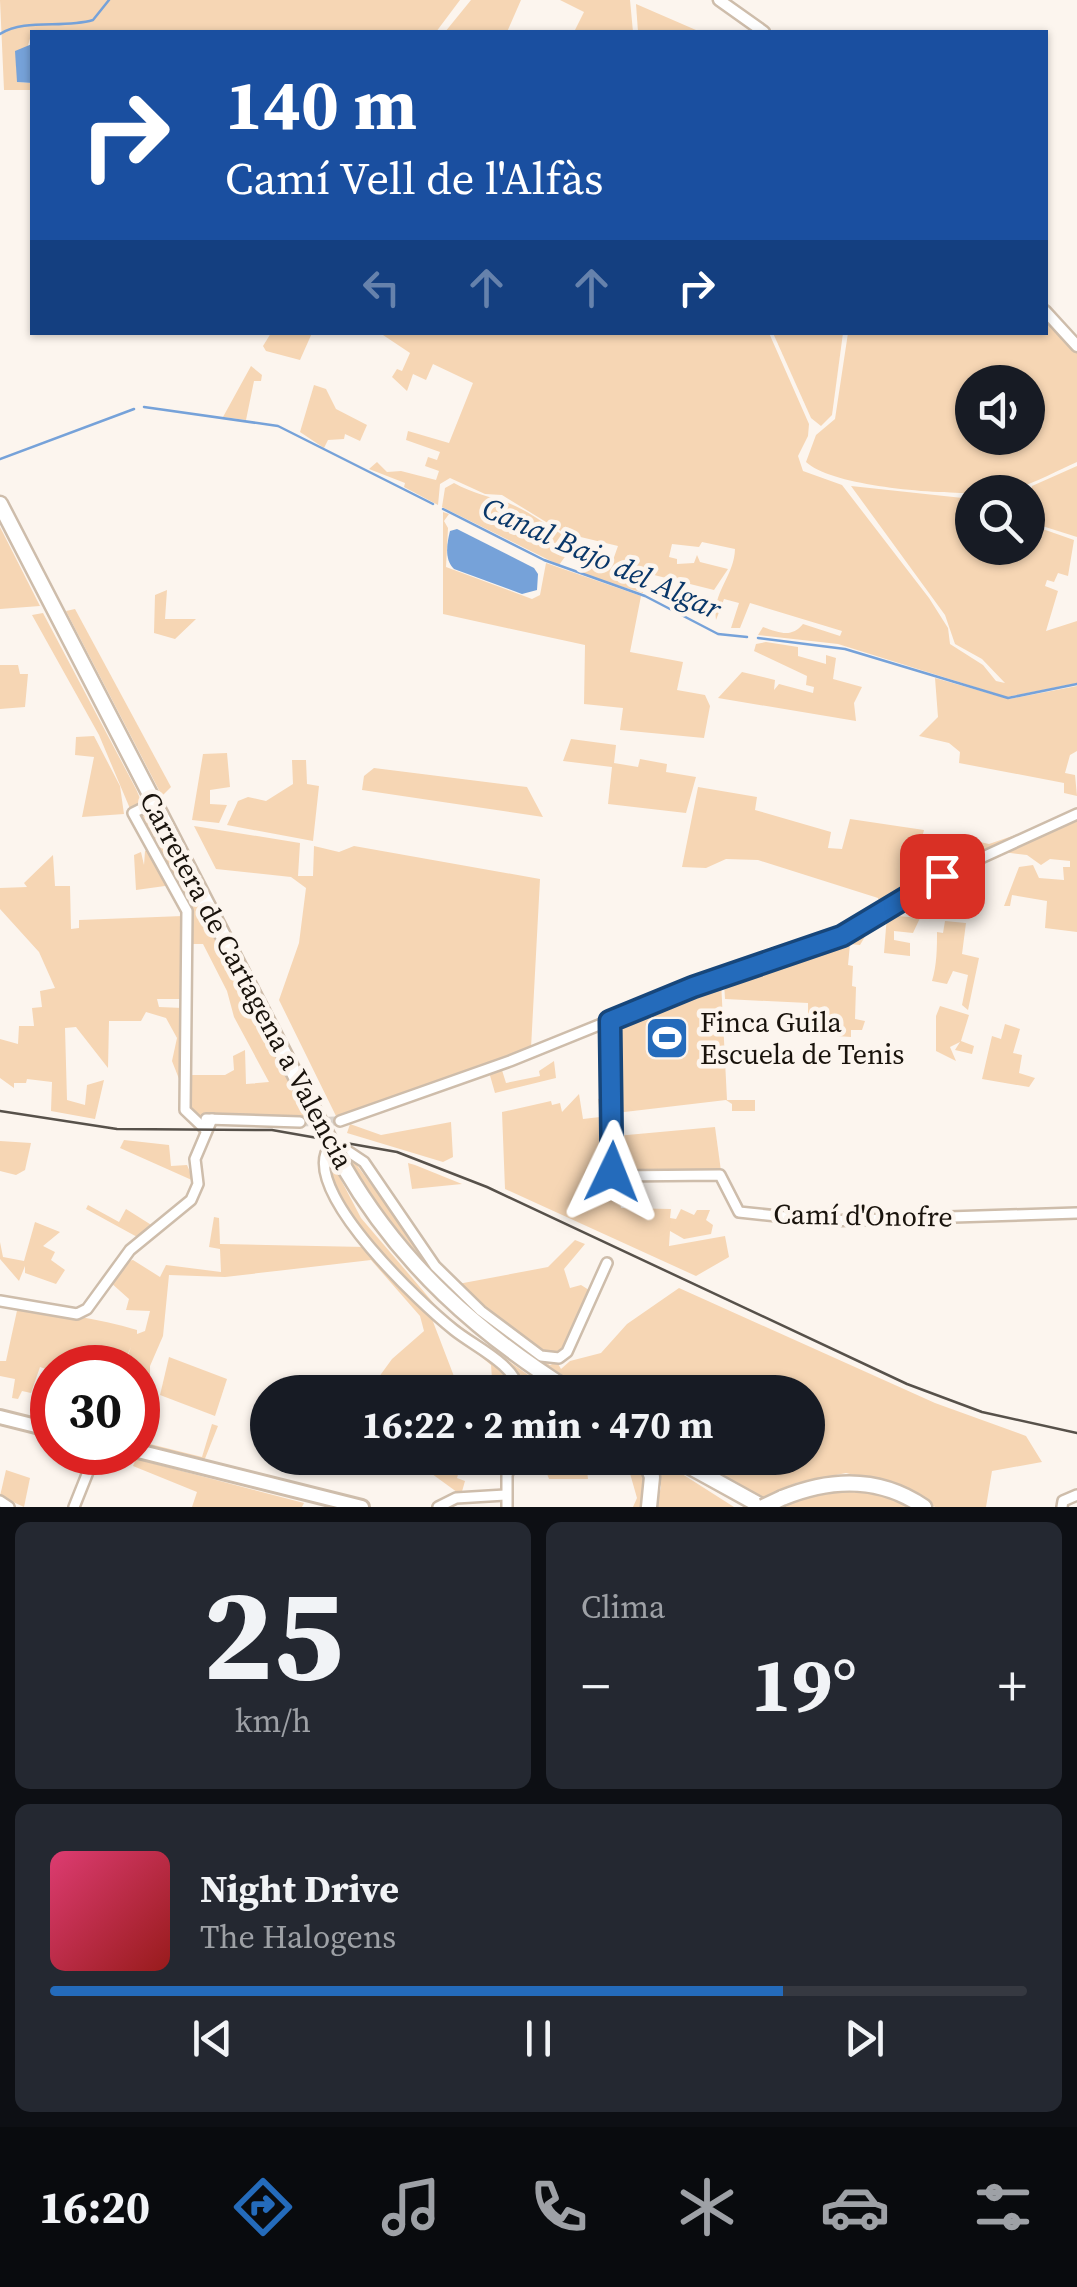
<!DOCTYPE html>
<html lang="es">
<meta charset="utf-8">
<style>
body{margin:0;font-family:"Source Serif 4",serif;background:#242831;color:#f1f3f6;height:100vh;display:flex;flex-direction:column;font-size:38px;white-space:nowrap}
*{box-sizing:border-box;margin:0}
p{font-size:32px;color:#9ea1a6}
.icon{flex:none;width:55px;height:55px;fill:none;stroke:currentColor;stroke-width:2;stroke-linecap:round;stroke-linejoin:round}
.map{position:relative;height:1507px;overflow:hidden}
.drawer{display:flex;flex-direction:column;gap:15px;padding:15px;background:#0d0f14;flex:1}
.drawer>*{flex:none}
.hud{position:absolute;left:30px;top:30px;width:1018px;height:305px;border-radius:0px;box-shadow:0 2px 8px #0004;background:#1a4fa0;color:#fff;overflow:hidden}
.buttons{position:absolute;left:955px;top:365px;display:grid;gap:20px}
.buttons a{display:grid;place-items:center;width:90px;height:90px;border-radius:50%;background:#171b24;box-shadow:0 2px 8px #0004;font-size:50px}
.speed{position:absolute;left:30px;top:1345px;display:flex;gap:20px;font-size:50px;font-weight:700;text-align:center}
.speed>*{display:grid;place-content:center;width:130px;height:130px;border-radius:50%;background:#171b24;box-shadow:0 2px 8px #0004;line-height:1}
.speed .limit{border:15px solid #d22;background:#fff;color:#111}
.pin{position:absolute;display:grid;place-items:center;width:85px;height:85px;color:#fff;margin:-42px;border-radius:20px;box-shadow:0 5px 15px #0006}
.me{position:absolute;width:110px;margin:-55px;rotate:2deg;stroke-linejoin:round;filter:drop-shadow(0 0 8px #0008)}
.turn{display:flex;align-items:center;gap:35px;height:210px;padding:0 30px;font-size:45px}
.turn .icon{width:130px;height:130px;stroke-width:2.5}
.turn b{display:block;font-size:70px;line-height:85px}
.lanes{display:flex;align-items:center;height:95px;padding:0 30px;background:#0003;justify-content:center;gap:50px;direction:ltr}
.lanes .off{opacity:.35}
.big{font-size:75px;font-weight:700;line-height:1.1}
.drawer .tile{flex:1;display:flex;flex-direction:column;justify-content:center;gap:15px;min-width:0;padding:0 35px;border-radius:15px;background:#242831}
.drawer .dial{align-items:center;gap:0}
.dial b{font-size:130px;line-height:1}
.song{display:flex;align-items:center;gap:30px}
.cover{width:120px;height:120px;border-radius:15px;background:linear-gradient(135deg,hsl(340 70% 55%),hsl(0 70% 35%))}
.played{height:10px;border-radius:5px;background:linear-gradient(90deg,#246bbb 75%,#363941 75%)}
.keys{display:flex;justify-content:space-around;direction:ltr}
.heat{display:flex;justify-content:space-between;align-items:center;font-size:55px;direction:ltr}
.drawer .tiles{flex:1;display:grid;gap:15px;grid-template-columns:1fr 1fr}
.tile:last-child{grid-column:span 2}
.trip{position:absolute;left:250px;top:1375px;width:575px;height:100px;border-radius:50px;background:#171b24;box-shadow:0 2px 8px #0004;font-weight:700;line-height:100px;text-align:center}
.tab-bar{display:flex;height:160px;justify-content:space-around;align-items:center;background:#090b0e;color:#9ea1a6}
.tab-bar .icon{width:70px;height:70px}
.tab-bar .on{color:#246bbb}
.tab-bar b{font-size:45px;color:#f1f3f6}
.map>svg:first-child{display:block}
.green{fill:#f6d6b4;fill-rule:evenodd}
.water{fill:#76a2d9}
.lines{fill:none;stroke-linecap:round;stroke-linejoin:round}
.stream{stroke:#76a2d9;stroke-width:2.5}
.minor-tunnel{stroke:#dad3cc;stroke-width:9;stroke-dasharray:9 4.5;stroke-linecap:butt}
.minor-casing{stroke:#cebdab;stroke-width:14}
.tertiary-casing{stroke:#cebdab;stroke-width:15}
.secondary-casing{stroke:#cebdab;stroke-width:18}
.trunk-casing{stroke:#cebdab;stroke-width:19}
.minor{stroke:#fff;stroke-width:9}
.tertiary{stroke:#fff;stroke-width:10}
.secondary{stroke:#fff;stroke-width:12}
.trunk{stroke:#fff;stroke-width:14}
.tram{stroke:#57514a;stroke-width:2.5}
.trunk-bridge-casing{stroke:#cebdab;stroke-width:19;stroke-linecap:butt}
.trunk-bridge{stroke:#fff;stroke-width:14}
.route-casing{stroke:#17467a;stroke-width:25}
.route{stroke:#246bbb;stroke-width:18}
.labels{text-anchor:middle;dominant-baseline:central;stroke-width:9;stroke-linejoin:round;paint-order:stroke}
.street-label{font-size:28px;fill:#19130c;stroke:#fcf5ee}
.poi-label{font-size:28px;fill:#19130c;stroke:#fcf5ee;text-anchor:start}
.water-label{font-size:30px;font-style:italic;fill:#093769;stroke:#fcf5ee}
</style>
<div class="map">
<svg width="1077" height="1507" viewBox="0 0 1077 1507">
<rect width="100%" height="100%" fill="#fcf5ee"/>
<g class="green">
<path d="M0,0H460L436,32H32L17,82L32,83V90H4Z"/>
<path d="M471,0H521L507,32H445Z"/>
<path d="M560,0H630L633,32H574L584,12Z"/>
<path d="M636,4L696,30L638,32Z"/>
<path d="M1045,319L1077,350V462C1052,473 1023,490 996,492C960,496 835,489 806,462L816,435L835,419L848,333L1045,332ZM972,382H1028V438H972Z"/>
<path d="M271,333V332L312,333L300,360L266,351L263,346Z"/>
<path d="M380,333H769L809,424L808,436L798,456L803,471L842,485L929,598L948,628L950,644L983,665L996,681L1005,683L982,659L955,644L945,615L851,486L972,499V548H1028V515L1034,526L1074,540L1068,576L1058,573L1054,582L1047,580L1045,586L1058,591L1046,631L1077,621V683L1007,697L838,644L758,635L763,627C782,634 792,637 803,624L840,636L842,631L750,603L740,628H731L739,603L724,599L716,620C712,592 734,577 735,549L702,542L699,547L672,544L669,557L677,559V564L694,563L697,555L700,562L728,569L714,590L646,573L643,593L580,574L591,559L605,565L608,559L613,560L618,546L564,533L502,495L485,494L450,478L440,484L438,505L404,487L405,483L369,469L377,462L387,472L401,471L436,480L439,471L425,466L428,457L437,460L440,452L406,440L408,431L449,443L473,383L433,364L426,380L413,374L407,391L392,377L397,369L402,371L410,353Z"/>
<path d="M773,333H843L832,415L821,426L811,418Z"/>
<path d="M251,366L262,375L261,381H254L246,420L223,417Z"/>
<path d="M314,385L326,389L336,409L367,425L360,441L345,434L344,439L328,440L324,448L300,432Z"/>
<path d="M1077,466V537L1039,525L1028,504L1032,486Z"/>
<path d="M454,483C472,493 487,496 506,502C536,513 558,537 589,547L586,559L567,554L559,565L442,507L445,488Z"/>
<path d="M443,512L449,514L444,521L448,528L446,567L532,599L540,595L546,563L641,596L630,652L683,662L677,690L705,695L710,706L704,738L620,730L623,708L584,704L585,645L443,614Z"/>
<path d="M0,527L40,606L0,609Z"/>
<path d="M167,590L165,619H196L175,639L154,633L155,595Z"/>
<path d="M75,609L171,787L162,796L66,611Z"/>
<path d="M43,613L136,789L143,805L131,811L99,735L32,615Z"/>
<path d="M766,642L798,647V656L826,664V655L836,658L833,679L862,687L854,703L856,721L718,698L742,672L775,680L774,690L779,684L813,693L814,687L806,685L807,676L754,651L756,644Z"/>
<path d="M0,665H18L20,674H28L25,707L0,709Z"/>
<path d="M935,678L1009,699L1077,686V751L1070,755L1065,773L1075,775L1077,796L1064,793V783L959,763L960,752L949,743L919,736L938,717Z"/>
<path d="M94,736L120,786L124,814L82,817L94,757L75,755L76,737Z"/>
<path d="M571,739L616,745L614,763L638,767L640,759L667,764L666,772L696,777L686,813L608,804L612,767L563,761Z"/>
<path d="M227,753L230,787L210,790V804L227,805L219,823L192,820L203,754Z"/>
<path d="M292,760H306L307,784L319,786L313,841L227,825L238,801L248,797L266,801L293,784Z"/>
<path d="M374,768L527,787L543,817L362,790L364,776Z"/>
<path d="M698,787L757,797L755,810L831,832L828,848L842,849L850,819L924,830L918,854L904,853L912,867L929,878L882,909L878,898L758,860L726,859L706,868L682,867Z"/>
<path d="M147,810L309,1119L197,1115L188,1110L187,1075H225L234,1070L233,1056L245,1050L246,1084L269,1082L234,1017L227,991L203,944H189L190,917L141,818Z"/>
<path d="M1077,819V932L1045,928L1047,901L1012,895L1010,906H1004L1019,867L1033,865L1039,878L1064,880L1063,867H1070V861L1050,859L1041,865L1027,855L1003,852Z"/>
<path d="M194,826L300,843L298,876H313L314,846L339,852L354,846L540,879L531,1048L336,1116L279,1000L299,943L306,888L291,877L216,869Z"/>
<path d="M1024,832V836L945,872L949,835L989,844Z"/>
<path d="M150,849L165,877V886L136,890L134,855L141,852L144,865L145,851Z"/>
<path d="M53,855L55,886H70L71,929L79,928V920L183,916V999H157L159,1007L183,1008L181,1084L172,1061L177,1038L166,1018L146,1012L141,1021H109L108,1068L76,1027L65,1028L67,1100L85,1105L87,1085L104,1080L95,1119L51,1111L52,1082L27,1079L26,1083H14V1088L0,1078V1039L18,1044L19,1026H34L32,1008L42,1007L40,991L55,988L39,952L0,909V888L27,887L24,883Z"/>
<path d="M887,915L920,918L913,933L894,931V940L910,943V956L884,953Z"/>
<path d="M945,921L966,923L962,954L979,958L968,1010L962,1005L968,975L953,971L947,984L932,981C937,965 937,947 937,932L943,933Z"/>
<path d="M873,923L860,945L850,944L848,965L853,966L852,986L856,987L855,1019L865,1021L862,1030H851V1037L808,1034V1003L725,999L724,982L850,939Z"/>
<path d="M721,981L727,1100H755V1111H732V1104L726,1100L616,1113L613,1026Z"/>
<path d="M940,1006L969,1015L961,1041L974,1046L972,1054L955,1050L960,1042L950,1047L956,1061L936,1051V1016Z"/>
<path d="M1005,1024L1020,1029L1013,1053L1022,1055L1019,1073L1035,1078L1029,1087L982,1079L992,1036L1001,1039Z"/>
<path d="M554,1061L556,1078L495,1093L489,1072L501,1067L506,1083L540,1076L539,1071Z"/>
<path d="M579,1094L583,1119L600,1117L598,1099L611,1095L614,1198L619,1197L621,1208L671,1209L670,1218L676,1219L681,1209L694,1215L697,1210H710L706,1220L713,1225L711,1234L684,1239L670,1231L669,1246L725,1236L729,1257L696,1276L505,1189L502,1112L551,1101L552,1105L560,1103L562,1112Z"/>
<path d="M451,1122L453,1157L443,1162L347,1133L350,1124L381,1135Z"/>
<path d="M715,1127L721,1171L616,1175V1136Z"/>
<path d="M124,1140L169,1145L171,1166L187,1165L194,1181L120,1148Z"/>
<path d="M0,1141L31,1143L25,1170L16,1175L0,1171Z"/>
<path d="M328,1155L361,1218L442,1313L552,1392H542C524,1375 500,1362 479,1347C425,1306 332,1224 328,1155Z"/>
<path d="M353,1160L427,1259L504,1333L550,1365L557,1362L561,1369L570,1361L601,1353L627,1324L679,1288L935,1403L1026,1436L1042,1462L992,1471L986,1507H935L904,1487L846,1473L796,1483L762,1500L696,1458H808V1392H588L503,1336L448,1290L375,1202L351,1164Z"/>
<path d="M408,1163L415,1165L462,1184L412,1189Z"/>
<path d="M88,1205L119,1222L126,1209L153,1226L139,1238L86,1209Z"/>
<path d="M214,1217L219,1218L220,1244L366,1247L432,1319L460,1392H368L392,1359L424,1331L420,1316L371,1260L225,1277L169,1275L163,1336L150,1366V1384L138,1390V1368L124,1367L131,1347L122,1367L52,1368V1371L40,1367L31,1393L22,1391L18,1399L12,1398L15,1379L0,1376V1361H6L18,1306C59,1314 97,1318 137,1330V1334L145,1331L150,1311L126,1310L129,1299L110,1282L124,1262L133,1260L160,1277L166,1265L221,1272L220,1249L209,1247Z"/>
<path d="M35,1222L60,1232L43,1246L55,1252L51,1260L65,1270L56,1284L25,1273V1266L19,1281L0,1259V1242L3,1257L24,1261Z"/>
<path d="M575,1240L585,1244L564,1269L570,1288L581,1285L589,1290L561,1353L547,1354L536,1348L458,1284L548,1267Z"/>
<path d="M457,1337L513,1380L517,1392H466L492,1379L491,1365Z"/>
<path d="M169,1357L227,1379L215,1416L160,1395Z"/>
<path d="M148,1423L156,1425L150,1444L202,1457L212,1424L218,1426L204,1461L138,1445Z"/>
<path d="M420,1458H429L446,1470L432,1458H463L457,1478L465,1481L461,1495L417,1463Z"/>
<path d="M541,1458H640L649,1484L645,1507H633L637,1498L629,1470L624,1472L619,1466L587,1471L588,1479H549Z"/>
<path d="M652,1458H657L734,1507H656L661,1487Z"/>
<path d="M136,1459L304,1503L302,1507H192L197,1492L133,1466Z"/>
<path d="M6,1470L30,1478L24,1507L0,1496Z"/>
<path d="M848,1489L884,1494L910,1507H780L827,1490Z"/>
</g>
<g class="water">
<path d="M32,44V83L17,82L15,51Z"/>
<path d="M457,529L534,568L538,574L537,590L522,594L454,569C444,560 447,543 450,531Z"/>
</g>
<g class="lines">
<g class="stream">
<path d="M0,34C25,18 63,29 93,20L109,0"/>
<path d="M144,407L278,426L433,504"/>
<path d="M0,459L134,409"/>
<path d="M443,509L544,560L645,596L718,634L747,637"/>
<path d="M758,638L845,649L1008,698L1077,684"/>
</g>
<path class="minor-tunnel" d="M300,1122L340,1121"/>
<g class="minor-casing">
<g id="minor">
<path d="M141,809L133,813L187,911L185,1110L205,1129"/>
<path d="M610,1021L613,1176L720,1175L739,1212L825,1221L1077,1213"/>
<path d="M206,1119L300,1122"/>
<path d="M340,1121L510,1061L693,987L843,936L935,879L1077,814"/>
<path d="M346,1150L364,1162L435,1266L481,1311L541,1356L559,1358L567,1352L607,1263"/>
<path d="M326,1153C310,1199 419,1302 454,1330C475,1347 515,1364 520,1392"/>
<path d="M0,1301L77,1314L87,1309L130,1250L191,1200L198,1184L195,1159L212,1119"/>
<path d="M0,1501L9,1507"/>
<path d="M74,1507L96,1452"/>
<path d="M438,1507L456,1498L505,1495"/>
<path d="M507,1507V1475L514,1458"/>
<path d="M1062,1507L1063,1501L1077,1495"/>
</g>
</g>
<g class="tertiary-casing">
<g id="tertiary">
<path d="M719,0L764,32"/>
<path d="M1045,311L1077,346"/>
</g>
</g>
<g class="secondary-casing">
<g id="secondary">
<path d="M0,1417L52,1430"/>
<path d="M138,1451L362,1507"/>
</g>
</g>
<g class="trunk-casing">
<g id="trunk">
<path d="M0,504L309,1102"/>
<path d="M344,1167C401,1265 478,1333 572,1392"/>
<path d="M645,1458L652,1477L649,1507"/>
<path d="M676,1459L763,1507"/>
<path d="M782,1498C831,1478 879,1476 924,1507"/>
</g>
</g>
<use href="#minor" class="minor"/>
<use href="#tertiary" class="tertiary"/>
<use href="#secondary" class="secondary"/>
<use href="#trunk" class="trunk"/>
<path class="tram" d="M0,1111L117,1129L272,1130L397,1152L487,1187L907,1384L982,1412L1077,1433"/>
<g class="trunk-bridge-casing">
<g id="trunk-bridge">
<path d="M309,1102L344,1167"/>
<path d="M763,1507L782,1498"/>
</g>
</g>
<use href="#trunk-bridge" class="trunk-bridge"/>
</g>
<g class="lines">
<g class="route-casing">
<path id="route" d="M612,1172L610,1021L693,987L842,936L942,876"/>
</g>
<use href="#route" class="route"/>
</g>
<defs>
<g id="stadium-square" transform="scale(2.25)"><rect x="-9" y="-9" width="18" height="18" rx="4" fill="#246bbb" stroke="#fcf5ee"/><path d="M0-5a6.5 5 0 1 0 0 10a6.5 5 0 1 0 0-10ZM-3.5-1.8h7v3.6h-7Z" fill="#fff"/></g>
</defs>
<g fill-rule="evenodd">
<use href="#stadium-square" x="667" y="1038"/>
</g>
<g class="labels">
<g class="street-label">
<text transform="translate(247 980) rotate(62)">Carretera de Cartagena a Valencia</text>
<text transform="translate(863 1215) rotate(1)">Camí d'Onofre</text>
</g>
<g class="poi-label">
<text x="700" y="1022">Finca Guila<tspan x="700" dy="32">Escuela de Tenis</tspan></text>
</g>
<g class="water-label">
<text transform="translate(602 558) rotate(24)">Canal Bajo del Algar</text>
</g>
</g>
</svg>
<div class="buttons">
<a><svg class="icon" aria-label="sound" viewBox="0 0 24 24"><path d="M4 9h4l5-4v14l-5-4H4zM17 9q2 3 0 6"/></svg></a>
<a><svg class="icon" aria-label="search" viewBox="0 0 24 24"><circle cx="10" cy="10" r="6"/><path d="M15 15l6 6"/></svg></a>
</div>
<div class="speed"><div class="limit">30</div></div>
<div class="pin" style="left:942px;top:876px;background:#d93025"><svg class="icon" aria-label="arrive" viewBox="0 0 24 24"><path d="M6 21V4h12l-3 4 3 4H6"/></svg></div>
<svg class="me" style="left:612px;top:1172px" viewBox="-20 -20 40 40"><path d="M0-17L14 15 0 8-14 15z" fill="#246bbb" stroke="#fff" stroke-width="4"/></svg>
<div class="trip">16:22 · 2 min · 470 m</div>
<div class="hud">
<div class="turn"><svg class="icon" aria-label="right" viewBox="0 0 24 24"><path d="M7 20v-9h11M14 6l5 5-5 5"/></svg><div><b>140 m</b>Camí Vell de l'Alfàs</div></div>
<div class="lanes"><svg class="icon off" aria-label="left" viewBox="0 0 24 24"><path d="M17 20v-9H6M10 6l-5 5 5 5"/></svg><svg class="icon off" aria-label="ahead" viewBox="0 0 24 24"><path d="M12 20V5M6 11l6-6 6 6"/></svg><svg class="icon off" aria-label="ahead" viewBox="0 0 24 24"><path d="M12 20V5M6 11l6-6 6 6"/></svg><svg class="icon" aria-label="right" viewBox="0 0 24 24"><path d="M7 20v-9h11M14 6l5 5-5 5"/></svg></div>
</div>
</div>
<section class="drawer">
<div class="tiles">
<div class="tile dial"><b>25</b><p>km/h</p></div>
<div class="tile"><p>Clima</p>
<div class="heat"><a>−</a><b class="big">19°</b><a>+</a></div>
</div>
<div class="tile">
<div class="song"><i class="cover"></i><div><b>Night Drive</b><p>The Halogens</p></div></div>
<div class="played"></div>
<div class="keys"><svg class="icon" aria-label="previous" viewBox="0 0 24 24"><path d="M18 5L8 12l10 7zM5 5v14"/></svg><svg class="icon" aria-label="pause" viewBox="0 0 24 24"><path d="M8 5v14M16 5v14"/></svg><svg class="icon" aria-label="next" viewBox="0 0 24 24"><path d="M6 5l10 7-10 7zM19 5v14"/></svg></div>
</div>
</div>
</section>
<nav class="tab-bar">
<b>16:20</b>
<svg class="icon on" aria-label="directions" viewBox="0 0 24 24"><path d="M12 3l9 9-9 9-9-9zM9 14v-3h6M13 9l2 2-2 2"/></svg>
<svg class="icon" aria-label="music" viewBox="0 0 24 24"><path d="M9 18V5l10-2v13"/><circle cx="6" cy="18" r="3"/><circle cx="16" cy="16" r="3"/></svg>
<svg class="icon" aria-label="phone" viewBox="0 0 24 24"><path d="M5 4h4l2 5-3 2q2 4 5 5l2-3 5 2v4C11 20 4 13 5 4z"/></svg>
<svg class="icon" aria-label="climate" viewBox="0 0 24 24"><path d="M12 3v18M4 7l16 10M4 17L20 7"/></svg>
<svg class="icon" aria-label="car" viewBox="0 0 24 24"><path d="M5 17H2v-5l4-1 3-4h7l3 4 3 1v5h-3M9 17h6M6 11h13"/><circle cx="7" cy="17" r="2"/><circle cx="17" cy="17" r="2"/></svg>
<svg class="icon" aria-label="filters" viewBox="0 0 24 24"><path d="M4 7h16M4 17h16"/><circle cx="9" cy="7" r="2"/><circle cx="15" cy="17" r="2"/></svg>
</nav>
